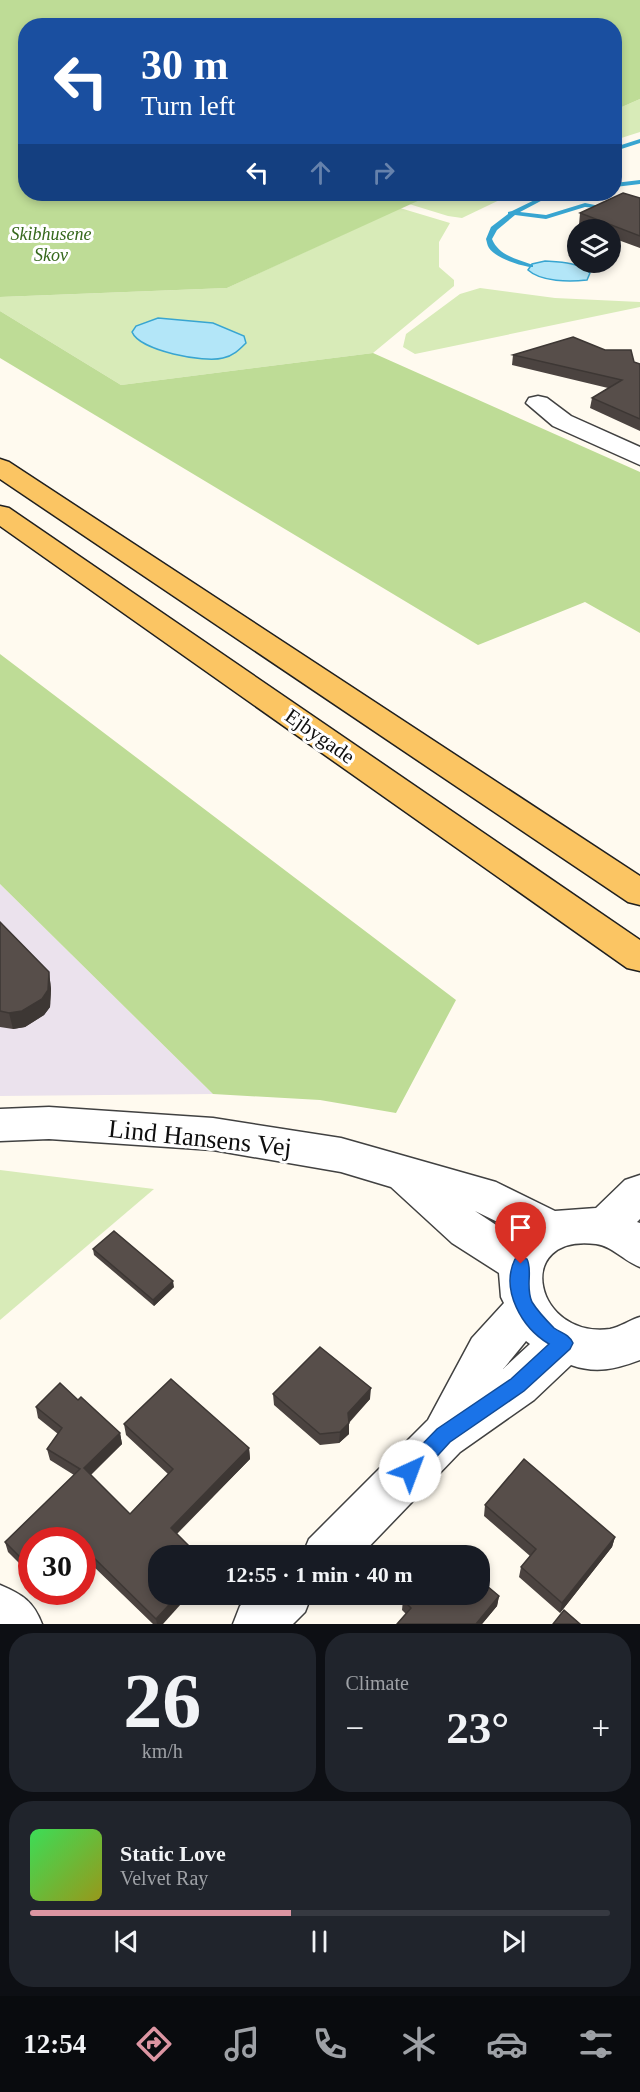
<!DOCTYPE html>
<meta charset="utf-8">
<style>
body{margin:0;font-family:"Times New Roman",serif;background:#20242c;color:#f1f3f6;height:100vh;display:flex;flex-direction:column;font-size:22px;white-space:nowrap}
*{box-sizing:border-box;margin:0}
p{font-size:20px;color:#9ea1a6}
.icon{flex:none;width:33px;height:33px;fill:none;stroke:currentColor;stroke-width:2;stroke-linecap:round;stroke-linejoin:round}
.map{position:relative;height:1624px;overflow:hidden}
.sheet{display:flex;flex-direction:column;gap:9px;padding:9px;background:#0d0f14;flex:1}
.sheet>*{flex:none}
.guide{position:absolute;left:18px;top:18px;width:604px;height:183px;border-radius:24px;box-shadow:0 3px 9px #0003;background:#1a4fa0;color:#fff;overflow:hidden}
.controls{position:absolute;left:567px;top:219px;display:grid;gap:12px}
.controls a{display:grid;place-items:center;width:54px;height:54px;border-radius:50%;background:#171b24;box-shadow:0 3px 9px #0003;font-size:30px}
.speed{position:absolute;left:18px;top:1527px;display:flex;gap:12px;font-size:30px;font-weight:700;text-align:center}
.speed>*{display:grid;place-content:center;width:78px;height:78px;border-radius:50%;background:#171b24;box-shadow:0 3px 9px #0003;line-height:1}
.speed .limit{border:9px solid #d22;background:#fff;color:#111}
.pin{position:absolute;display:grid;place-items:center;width:51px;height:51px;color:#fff;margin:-62px -26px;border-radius:50% 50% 50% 0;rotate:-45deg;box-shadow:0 0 6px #0007}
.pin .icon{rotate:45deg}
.me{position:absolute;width:66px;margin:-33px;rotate:43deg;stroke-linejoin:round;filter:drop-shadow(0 0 4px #0008)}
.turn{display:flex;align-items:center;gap:21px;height:126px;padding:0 24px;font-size:27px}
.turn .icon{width:78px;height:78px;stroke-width:2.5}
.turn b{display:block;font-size:42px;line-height:51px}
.lanes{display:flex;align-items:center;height:57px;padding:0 24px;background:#0003;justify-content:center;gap:30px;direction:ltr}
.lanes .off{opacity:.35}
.big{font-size:45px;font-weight:800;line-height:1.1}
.sheet .tile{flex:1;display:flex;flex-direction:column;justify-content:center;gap:9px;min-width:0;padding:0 21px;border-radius:24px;background:#20242c}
.sheet .dial{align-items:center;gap:0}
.dial b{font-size:78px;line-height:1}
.song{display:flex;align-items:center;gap:18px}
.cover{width:72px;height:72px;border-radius:9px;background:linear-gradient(135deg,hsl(130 70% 55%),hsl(60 70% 35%))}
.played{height:6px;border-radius:3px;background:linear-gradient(90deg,#dc95a2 45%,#363941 45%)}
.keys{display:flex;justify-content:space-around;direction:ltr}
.heat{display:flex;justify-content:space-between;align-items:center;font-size:33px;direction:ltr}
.sheet .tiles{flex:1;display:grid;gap:9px;grid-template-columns:1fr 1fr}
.tile:last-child{grid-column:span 2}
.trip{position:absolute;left:148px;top:1545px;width:342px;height:60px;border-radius:24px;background:#171b24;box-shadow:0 3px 9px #0003;font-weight:800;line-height:60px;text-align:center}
.tabs{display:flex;height:96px;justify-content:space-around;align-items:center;background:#090b0e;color:#9ea1a6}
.tabs .icon{width:42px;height:42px}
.tabs .active{color:#dc95a2}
.tabs b{font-size:27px;color:#f1f3f6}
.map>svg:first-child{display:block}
.industrial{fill:#ebe2ed}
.green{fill:#d8ebb8}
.forest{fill:#bedc96}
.water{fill:#b3e6f8;stroke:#38a5d1;stroke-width:1.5}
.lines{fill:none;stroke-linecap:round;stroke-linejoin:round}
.stream{fill:#38a5d1;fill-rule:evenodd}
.minor-casing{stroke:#414141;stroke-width:3}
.major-casing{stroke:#1f1f1f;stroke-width:3}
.minor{fill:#fff;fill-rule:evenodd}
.major{fill:#fbc563;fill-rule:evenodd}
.wall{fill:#4b4340}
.shaded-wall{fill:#3d3734}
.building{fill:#574e4a;stroke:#3d3734;stroke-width:1.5}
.route{fill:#1a73e8;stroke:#114b97;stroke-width:1.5}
.labels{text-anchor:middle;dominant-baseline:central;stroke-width:6;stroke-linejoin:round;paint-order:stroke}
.far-park-label{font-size:18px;font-style:italic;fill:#35681c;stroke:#fff}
.street-label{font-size:21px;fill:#0e0e0e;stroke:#fff}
.near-street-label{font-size:26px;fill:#0e0e0e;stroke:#fff}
</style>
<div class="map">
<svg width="640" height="1624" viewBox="0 0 640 1624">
<rect width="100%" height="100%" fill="#fffaef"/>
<path class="industrial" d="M0,884L213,1094L0,1096Z"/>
<g class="green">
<path d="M640,99V132L615,140V110Z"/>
<path d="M433,194H512L462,218L448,216L409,204Z"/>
<path d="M400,208L450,223L439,242V267L454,280V286L373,353L121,385L0,311V297L227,288Z"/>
<path d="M480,288L555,298L640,302V307L415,354L403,347L406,334L460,294Z"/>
<path d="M0,1170L154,1189L0,1320Z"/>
</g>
<g class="forest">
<path d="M0,0H640V99L615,110V26H26V194H433L227,288L0,297Z"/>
<path d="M0,311L121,385L373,353L640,472V633L585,602L478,645L0,358Z"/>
<path d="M0,654L456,1000L396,1113L320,1100L213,1094L0,884Z"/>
</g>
<g class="water">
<path d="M545,261C561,262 578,262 590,273L587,280C570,282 541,282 528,270L532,264Z"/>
<path d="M158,318L213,323L244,336L246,343C239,350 233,356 223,358C204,363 140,351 132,332L136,326Z"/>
</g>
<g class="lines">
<g class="stream">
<path d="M640,139V143L615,151V147Z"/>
<path d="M640,180V184L615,187V183Z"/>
<path d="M547,194H554L520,212L546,215L585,203L600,206L597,208L585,207L546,219L515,215L497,230L492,239C499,256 517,259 533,265V267C523,267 495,258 489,248C487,245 487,242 486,239L491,227L508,214V212L512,211Z"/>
</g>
<g class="minor-casing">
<g id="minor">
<path d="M538,396L547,398L571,416L640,447V465L553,426L526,403L529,398Z"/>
<path d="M49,1107L213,1118L341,1138L496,1182L555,1211L596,1208L625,1180L640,1175V1219L637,1222L640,1223V1267C624,1261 612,1246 596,1244C512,1233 534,1339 610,1329C620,1327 630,1320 640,1317V1360C616,1369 596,1374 571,1365L534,1400L460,1452L360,1556H302L309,1539L428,1420L472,1338L504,1303L501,1297L499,1273L452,1243L391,1187L341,1172L213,1150L49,1139L0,1141V1109ZM475,1211L518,1232L514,1237ZM526,1341L530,1344L503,1369L504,1368Z"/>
<path d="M0,1585C23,1595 33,1601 42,1624H0Z"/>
<path d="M252,1594H312L305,1612L293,1624H233L240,1606Z"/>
</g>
</g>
<g class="major-casing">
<g id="major">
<path d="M0,459L9,462L640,876V905L628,902L0,479Z"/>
<path d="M0,506L9,508L640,940V971L627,968L0,526Z"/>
</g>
</g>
<use href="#minor" class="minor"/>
<use href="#major" class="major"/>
</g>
<g class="wall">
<path d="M640,198V248L610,237V230H591L579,225L580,213Z"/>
<path d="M513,355L634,362L640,364V431L590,408L592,398L608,388L512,365Z"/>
<path d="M0,922L49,972L51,989L50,1007L44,1015L25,1027L13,1029L0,1027Z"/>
<path d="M93,1249L174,1287L154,1306L94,1255Z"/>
<path d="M273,1394L370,1399L349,1423V1434L339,1443L320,1445L274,1405Z"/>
<path d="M78,1400L120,1433L122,1444L91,1475L130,1514L168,1474L126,1435L124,1424L249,1448L250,1459L177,1534L163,1624H153L91,1564L82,1573V1540H32V1576L8,1552L5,1542L74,1475L50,1460L47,1449L58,1434L38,1418L36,1407Z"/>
<path d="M485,1505L615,1537L612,1547L560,1613L519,1577L521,1567L530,1556L484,1516Z"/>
<path d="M499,1596L497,1606L482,1624H397L406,1614L402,1610L403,1600Z"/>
</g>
<g class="shaded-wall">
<path d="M49,972L51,989L50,1007L44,1015L25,1027L13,1029L9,1013Z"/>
<path d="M173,1281L174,1287L154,1306L153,1300Z"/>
<path d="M371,1388L370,1399L347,1424L348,1413Z"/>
<path d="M349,1423V1434L339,1443L340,1432Z"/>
<path d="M120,1433L122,1444L86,1479L84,1468Z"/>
<path d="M249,1448L250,1459L172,1538L171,1528Z"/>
<path d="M615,1537L612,1547L560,1613L562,1603Z"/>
<path d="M89,1553L91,1564L82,1573V1560Z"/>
<path d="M179,1594H190L163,1624H157L156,1619Z"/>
<path d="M499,1596L497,1606L482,1624H476Z"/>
</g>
<g class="building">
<path d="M623,193L640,198V236L580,213Z"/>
<path d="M573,337L605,350H631L634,362L640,364V419L592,398L622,380L513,355Z"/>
<path d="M0,922L49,972L48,990L42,999L22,1011L9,1013L0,1011Z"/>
<path d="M114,1231L173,1281L153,1300L93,1249Z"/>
<path d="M320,1347L371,1388L348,1413L349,1423L340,1432L320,1434L273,1394Z"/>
<path d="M171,1379L249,1448L171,1528L199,1556H159V1594H179L156,1619L89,1553L82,1560V1540H32V1569L5,1542L80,1469L47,1449L62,1428L36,1407L60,1383L78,1400L81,1397L120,1433L84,1468L130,1514L173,1469L124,1424Z"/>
<path d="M524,1459L615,1537L562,1603L521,1567L536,1549L485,1505Z"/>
<path d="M445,1550L451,1556H440Z"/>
<path d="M480,1580L499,1596L476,1624H397L411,1608L403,1600L407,1594H480Z"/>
<path d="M564,1610L580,1624H553Z"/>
</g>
<path class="route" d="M521,1257L527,1259C533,1271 525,1287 532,1302C537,1310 547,1321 554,1328C561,1333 569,1334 573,1343L570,1349L524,1391L450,1442L417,1478L410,1481L403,1478L400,1471L403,1464L437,1429L511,1379L549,1344C522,1328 500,1290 515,1259Z"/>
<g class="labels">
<g class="far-park-label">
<text x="51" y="234">Skibhusene<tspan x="51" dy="21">Skov</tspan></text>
</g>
<g class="street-label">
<text transform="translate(320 736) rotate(35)">Ejbygade</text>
</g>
<g class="near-street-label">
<text transform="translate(200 1138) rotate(6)">Lind Hansens Vej</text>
</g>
</g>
</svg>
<div class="controls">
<a><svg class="icon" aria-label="layers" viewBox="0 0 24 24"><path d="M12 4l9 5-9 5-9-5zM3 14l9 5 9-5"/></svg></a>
</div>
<div class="speed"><div class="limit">30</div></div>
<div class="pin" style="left:521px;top:1264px;background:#d93025"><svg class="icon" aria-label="arrive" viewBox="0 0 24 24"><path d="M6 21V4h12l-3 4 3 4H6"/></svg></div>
<svg class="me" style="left:410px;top:1471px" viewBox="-20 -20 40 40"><circle r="19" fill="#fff"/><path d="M0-13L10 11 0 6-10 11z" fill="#1a73e8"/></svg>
<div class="trip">12:55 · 1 min · 40 m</div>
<div class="guide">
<div class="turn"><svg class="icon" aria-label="left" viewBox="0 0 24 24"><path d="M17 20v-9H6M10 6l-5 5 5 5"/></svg><div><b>30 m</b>Turn left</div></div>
<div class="lanes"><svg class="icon" aria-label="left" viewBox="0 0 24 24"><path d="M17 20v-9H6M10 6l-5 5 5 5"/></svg><svg class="icon off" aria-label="ahead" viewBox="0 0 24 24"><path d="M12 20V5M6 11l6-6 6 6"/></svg><svg class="icon off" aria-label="right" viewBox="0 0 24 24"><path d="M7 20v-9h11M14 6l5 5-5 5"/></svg></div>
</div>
</div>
<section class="sheet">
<div class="tiles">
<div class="tile dial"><b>26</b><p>km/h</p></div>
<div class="tile"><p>Climate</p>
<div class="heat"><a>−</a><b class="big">23°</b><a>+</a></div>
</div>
<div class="tile">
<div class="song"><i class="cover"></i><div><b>Static Love</b><p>Velvet Ray</p></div></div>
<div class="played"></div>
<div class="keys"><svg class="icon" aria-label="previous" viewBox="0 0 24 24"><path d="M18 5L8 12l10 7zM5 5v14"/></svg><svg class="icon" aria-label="pause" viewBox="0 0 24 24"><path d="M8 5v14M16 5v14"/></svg><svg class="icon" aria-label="next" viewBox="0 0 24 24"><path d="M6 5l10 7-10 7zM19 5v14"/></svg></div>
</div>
</div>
</section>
<nav class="tabs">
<b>12:54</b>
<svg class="icon active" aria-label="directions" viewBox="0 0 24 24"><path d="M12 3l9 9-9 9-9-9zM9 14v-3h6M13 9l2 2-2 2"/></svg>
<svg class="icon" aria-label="music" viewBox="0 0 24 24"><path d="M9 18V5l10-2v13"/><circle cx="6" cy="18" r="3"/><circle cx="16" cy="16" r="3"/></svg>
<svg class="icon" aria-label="phone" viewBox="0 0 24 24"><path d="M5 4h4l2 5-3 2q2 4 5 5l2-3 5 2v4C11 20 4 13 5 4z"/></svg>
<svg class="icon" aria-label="climate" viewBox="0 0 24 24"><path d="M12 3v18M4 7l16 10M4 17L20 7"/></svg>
<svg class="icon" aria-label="car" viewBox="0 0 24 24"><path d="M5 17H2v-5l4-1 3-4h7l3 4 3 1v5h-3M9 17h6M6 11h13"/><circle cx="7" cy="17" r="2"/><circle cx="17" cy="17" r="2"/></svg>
<svg class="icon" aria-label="filters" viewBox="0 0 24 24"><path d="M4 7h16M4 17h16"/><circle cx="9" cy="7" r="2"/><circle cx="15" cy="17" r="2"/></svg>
</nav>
